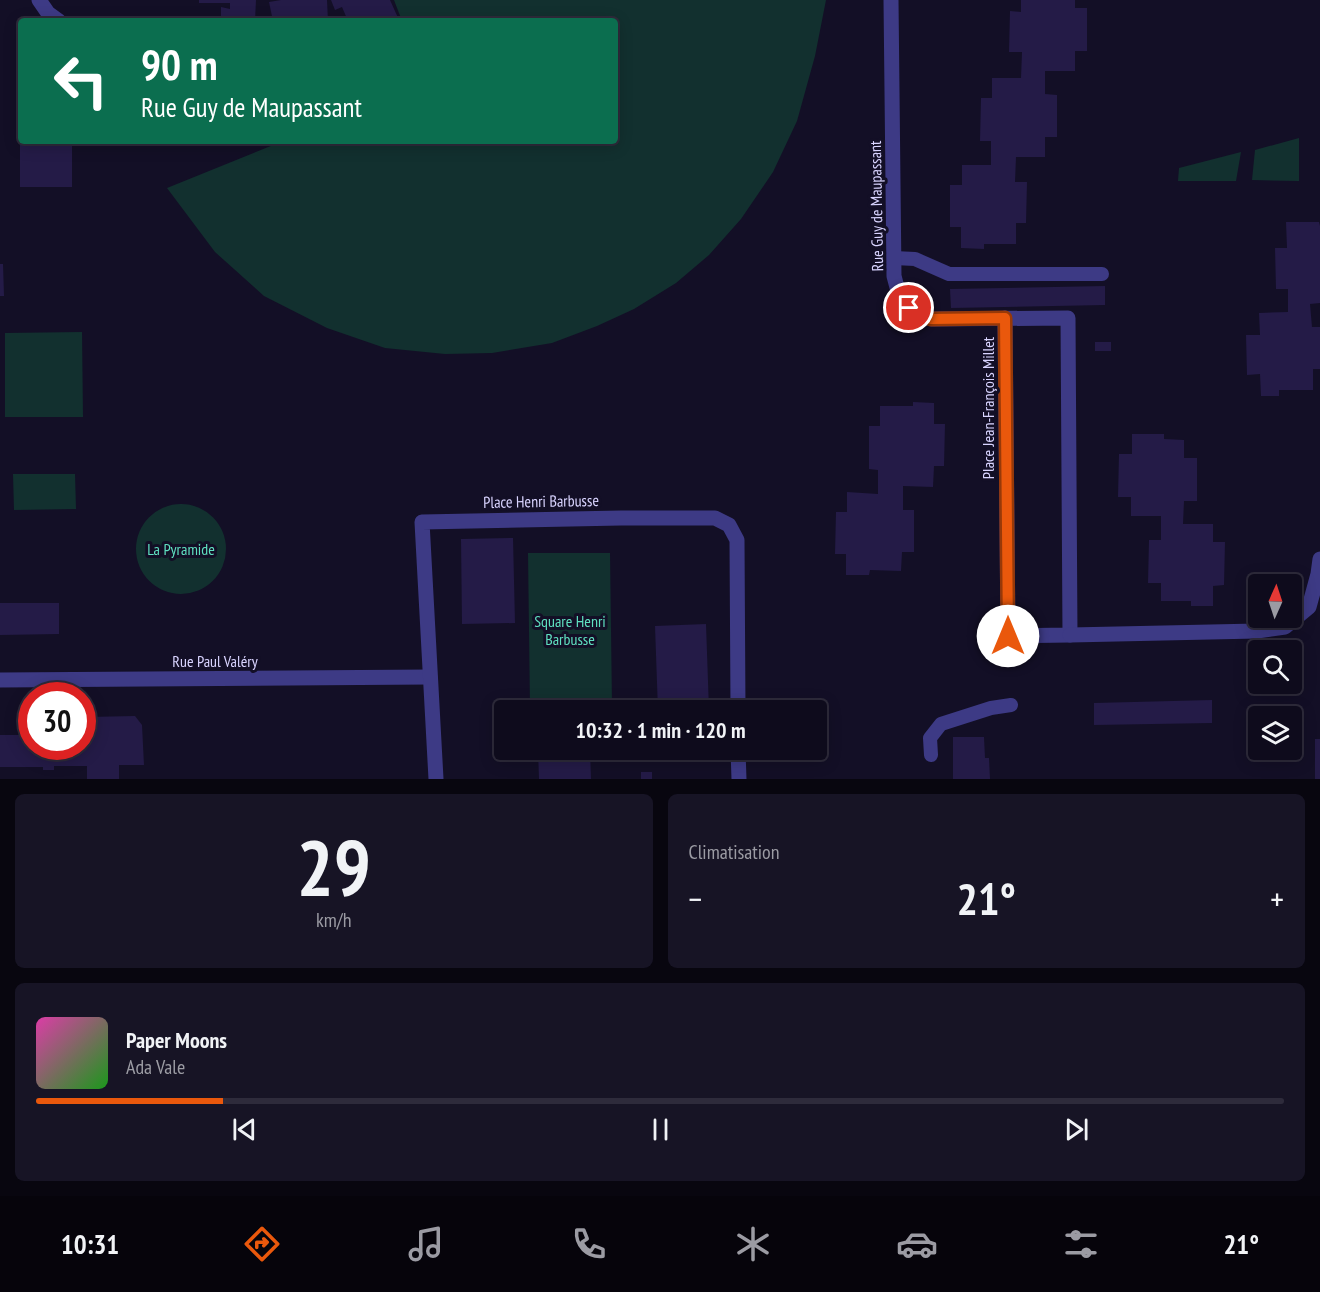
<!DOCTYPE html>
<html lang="fr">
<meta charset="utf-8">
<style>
body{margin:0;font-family:"PT Sans Narrow",sans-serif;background:#171425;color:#f1f3f6;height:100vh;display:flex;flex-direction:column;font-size:22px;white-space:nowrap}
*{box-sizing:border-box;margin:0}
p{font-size:20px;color:#9b9ba3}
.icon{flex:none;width:33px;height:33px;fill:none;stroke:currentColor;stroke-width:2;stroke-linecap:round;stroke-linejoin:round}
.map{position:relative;height:779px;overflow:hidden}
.drawer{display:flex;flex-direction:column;gap:15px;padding:15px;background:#08060f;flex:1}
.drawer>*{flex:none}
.guide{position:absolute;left:18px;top:18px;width:600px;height:126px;border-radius:6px;box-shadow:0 3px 15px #0003,0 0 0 2px #2e2b3b;background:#0b6e4f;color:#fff;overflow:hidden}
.needle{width:39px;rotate:3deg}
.buttons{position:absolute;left:1248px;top:574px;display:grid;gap:12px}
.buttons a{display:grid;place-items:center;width:54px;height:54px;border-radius:6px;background:#0e0b1c;box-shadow:0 3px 15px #0003,0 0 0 2px #2e2b3b;font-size:30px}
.speed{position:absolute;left:18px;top:682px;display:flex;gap:12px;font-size:30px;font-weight:700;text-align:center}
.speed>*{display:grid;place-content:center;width:78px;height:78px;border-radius:50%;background:#0e0b1c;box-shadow:0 3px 15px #0003,0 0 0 2px #2e2b3b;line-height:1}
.speed .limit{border:9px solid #d22;background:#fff;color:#111}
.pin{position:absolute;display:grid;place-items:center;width:51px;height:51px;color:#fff;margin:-26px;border:3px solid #fff;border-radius:50%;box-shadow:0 2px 6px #0007}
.me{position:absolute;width:66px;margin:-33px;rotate:0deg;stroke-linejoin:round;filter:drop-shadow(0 0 4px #0008)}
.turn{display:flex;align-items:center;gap:21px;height:126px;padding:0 24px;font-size:27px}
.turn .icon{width:78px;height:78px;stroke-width:2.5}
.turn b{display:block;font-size:42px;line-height:51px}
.big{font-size:45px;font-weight:600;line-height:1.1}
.drawer .tile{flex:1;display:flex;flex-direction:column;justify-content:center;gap:9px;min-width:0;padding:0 21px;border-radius:9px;background:#171425}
.drawer .dial{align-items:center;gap:0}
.dial b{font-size:78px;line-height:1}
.song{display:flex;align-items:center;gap:18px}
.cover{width:72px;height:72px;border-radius:9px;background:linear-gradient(135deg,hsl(320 70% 55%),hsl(120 70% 35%))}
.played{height:6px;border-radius:3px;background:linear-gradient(90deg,#ea580c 15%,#2e2b3b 15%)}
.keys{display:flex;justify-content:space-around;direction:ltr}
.heat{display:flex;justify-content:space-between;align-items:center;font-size:33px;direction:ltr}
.drawer .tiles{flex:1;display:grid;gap:15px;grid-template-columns:1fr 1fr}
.tile:last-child{grid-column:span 2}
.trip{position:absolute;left:494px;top:700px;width:333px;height:60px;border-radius:6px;background:#0e0b1c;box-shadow:0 3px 15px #0003,0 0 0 2px #2e2b3b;font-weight:600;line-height:60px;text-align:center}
.tabs{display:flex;height:96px;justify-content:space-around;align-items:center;background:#06040b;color:#9b9ba3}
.tabs .icon{width:42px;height:42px}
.tabs .active{color:#ea580c}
.tabs b{font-size:27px;color:#f1f3f6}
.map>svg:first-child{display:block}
.green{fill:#12302f}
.building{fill:#241b47}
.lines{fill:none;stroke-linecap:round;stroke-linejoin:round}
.lane{stroke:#3d3a85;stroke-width:14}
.street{stroke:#3d3a85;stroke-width:15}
.route-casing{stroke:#983908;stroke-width:15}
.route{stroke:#ea580c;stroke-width:10}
.labels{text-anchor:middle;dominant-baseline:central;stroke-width:6;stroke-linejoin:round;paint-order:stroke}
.street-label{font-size:16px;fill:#d9d4ff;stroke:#130f26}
.park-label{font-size:16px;fill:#5fe0c0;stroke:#130f26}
</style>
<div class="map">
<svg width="1320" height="779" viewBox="0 0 1320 779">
<rect width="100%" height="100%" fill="#130f26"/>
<g class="green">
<path d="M394,0H826L815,56L797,121L773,172L741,219L709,255L676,283L634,309L597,326L552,343L492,353L445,354L385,348L327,328L264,296L215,252L167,188L283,141H615V21H402Z"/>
<path d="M1299,138V181L1252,180L1255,150Z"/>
<path d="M1241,152L1236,181H1178L1179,168Z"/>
<path d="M82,332L83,417H5V333Z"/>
<path d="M13,474H75L76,509L14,510Z"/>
<circle cx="181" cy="549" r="45"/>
<path d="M528,553H610L612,706L530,707Z"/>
</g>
<g class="building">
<path d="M199,0H256L255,21H221V7L230,9V3H199Z"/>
<path d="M281,0H327L328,21H273L269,2Z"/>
<path d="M331,0H390L399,20L348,21L342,7L335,10Z"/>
<path d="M1021,0H1075V8H1087V51H1075V71H1045V94L1057,95V137H1045V157H1016L1015,182H1027L1026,223H1016V244H984V249L961,248V227H950V185H962V165H991V141H980L981,98H992V78H1021L1022,52H1009L1010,11L1021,12Z"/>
<rect x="20" y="141" width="52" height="46"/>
<path d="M1286,222H1319L1320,226V303L1310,304L1312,327H1320V369H1313V390H1279V396H1261L1260,374L1247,375L1246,335H1260L1259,313L1288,312V289H1276L1275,248H1287Z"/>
<path d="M0,264H3L4,296H0Z"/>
<path d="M1105,286V305L951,308L950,289Z"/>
<rect x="1095" y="342" width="16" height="9"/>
<path d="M913,402L934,403V424H945L944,466H934L933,487L903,486V510H914V552H902L901,571L870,570L869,575H846V554H835L836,512H847V492L878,494V470L869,469V426H880V406H913Z"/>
<path d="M1132,434H1164V439L1184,440V458H1197V501H1184L1183,524H1213V542H1225L1224,585L1213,586V606H1191V601H1161V583H1148L1149,540H1161V516H1131V497H1118L1119,454H1132Z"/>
<path d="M513,538L515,623L462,624L461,539Z"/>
<path d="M0,603H59V634L0,635Z"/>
<path d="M706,624L709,710L658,711L655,626Z"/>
<path d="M1212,700V723L1094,725V703Z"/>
<path d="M135,716L142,725L144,765H119V779H87V766H54V770H43V767H0V735H32V747H82V734H87V717Z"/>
<path d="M953,737H984L985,758H989L990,779H953Z"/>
<rect x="1315" y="739" width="5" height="40"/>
<path d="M538,750H590L591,779H539Z"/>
<rect x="641" y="772" width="11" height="7"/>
</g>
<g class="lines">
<g class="lane">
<path d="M894,258L915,259L949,274H1102"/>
<path d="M931,755L930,738L941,724L991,708L1011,705"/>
</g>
<g class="street">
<path d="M39,0L48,13L59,21"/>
<path d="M891,0L894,276L899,295L909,308L931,319L1068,318L1070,635L1008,636L1005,318"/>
<path d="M1070,635L1257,631L1285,627L1309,607L1318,574L1320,559"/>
<path d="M0,680L430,677"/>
<path d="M738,750L739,779"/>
<path d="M436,779L422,522L621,518H715L729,525L737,540L738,711"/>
</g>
</g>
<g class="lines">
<g class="route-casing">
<path id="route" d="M909,308L931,319L1005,318L1008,636"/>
</g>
<use href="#route" class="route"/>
</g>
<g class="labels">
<g class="street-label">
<text transform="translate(876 206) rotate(-91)">Rue Guy de Maupassant</text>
<text transform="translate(988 408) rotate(-90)">Place Jean-François Millet</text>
<text transform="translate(541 501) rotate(-1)">Place Henri Barbusse</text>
<text x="215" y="661">Rue Paul Valéry</text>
</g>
<g class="park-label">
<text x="181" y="549">La Pyramide</text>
<text x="570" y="621">Square Henri<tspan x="570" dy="18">Barbusse</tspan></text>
</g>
</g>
</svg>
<div class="buttons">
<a><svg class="needle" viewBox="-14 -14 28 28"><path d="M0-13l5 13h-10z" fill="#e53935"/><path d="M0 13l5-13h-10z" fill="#9b9ba3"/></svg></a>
<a><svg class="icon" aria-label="search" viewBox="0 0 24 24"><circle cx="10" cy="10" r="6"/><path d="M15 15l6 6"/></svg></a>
<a><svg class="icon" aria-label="layers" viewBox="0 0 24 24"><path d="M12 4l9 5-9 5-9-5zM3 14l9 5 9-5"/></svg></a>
</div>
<div class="speed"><div class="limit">30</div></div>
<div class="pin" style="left:909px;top:308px;background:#d93025"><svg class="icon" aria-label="arrive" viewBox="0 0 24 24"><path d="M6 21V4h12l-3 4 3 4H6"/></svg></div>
<svg class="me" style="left:1008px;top:636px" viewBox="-20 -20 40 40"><circle r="19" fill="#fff"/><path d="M0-13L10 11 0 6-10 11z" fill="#ea580c"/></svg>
<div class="trip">10:32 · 1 min · 120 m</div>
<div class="guide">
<div class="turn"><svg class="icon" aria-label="left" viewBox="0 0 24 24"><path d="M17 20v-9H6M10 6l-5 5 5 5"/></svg><div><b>90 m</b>Rue Guy de Maupassant</div></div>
</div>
</div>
<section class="drawer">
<div class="tiles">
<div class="tile dial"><b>29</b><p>km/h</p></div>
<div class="tile"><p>Climatisation</p>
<div class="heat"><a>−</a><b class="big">21°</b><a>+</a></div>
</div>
<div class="tile">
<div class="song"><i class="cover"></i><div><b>Paper Moons</b><p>Ada Vale</p></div></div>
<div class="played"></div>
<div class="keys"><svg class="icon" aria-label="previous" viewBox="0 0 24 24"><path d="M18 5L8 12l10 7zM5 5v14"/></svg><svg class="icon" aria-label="pause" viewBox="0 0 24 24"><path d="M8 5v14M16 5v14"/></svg><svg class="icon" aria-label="next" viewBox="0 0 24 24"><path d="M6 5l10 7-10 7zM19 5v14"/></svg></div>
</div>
</div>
</section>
<nav class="tabs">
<b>10:31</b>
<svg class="icon active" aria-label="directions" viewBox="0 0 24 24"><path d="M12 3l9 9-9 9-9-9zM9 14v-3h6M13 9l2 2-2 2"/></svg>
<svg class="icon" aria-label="music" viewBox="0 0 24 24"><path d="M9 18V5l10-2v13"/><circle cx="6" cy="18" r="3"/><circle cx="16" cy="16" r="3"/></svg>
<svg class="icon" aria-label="phone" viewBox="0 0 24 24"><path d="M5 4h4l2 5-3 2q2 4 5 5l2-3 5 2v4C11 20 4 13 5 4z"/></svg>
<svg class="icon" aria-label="climate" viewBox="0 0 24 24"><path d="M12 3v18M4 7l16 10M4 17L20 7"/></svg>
<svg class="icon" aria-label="car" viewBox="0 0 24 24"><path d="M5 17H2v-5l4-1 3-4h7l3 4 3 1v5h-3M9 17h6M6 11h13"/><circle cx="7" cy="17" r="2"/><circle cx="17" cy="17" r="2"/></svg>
<svg class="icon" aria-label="filters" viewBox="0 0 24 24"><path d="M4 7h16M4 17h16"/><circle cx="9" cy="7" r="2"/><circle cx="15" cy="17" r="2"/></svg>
<b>21°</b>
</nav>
